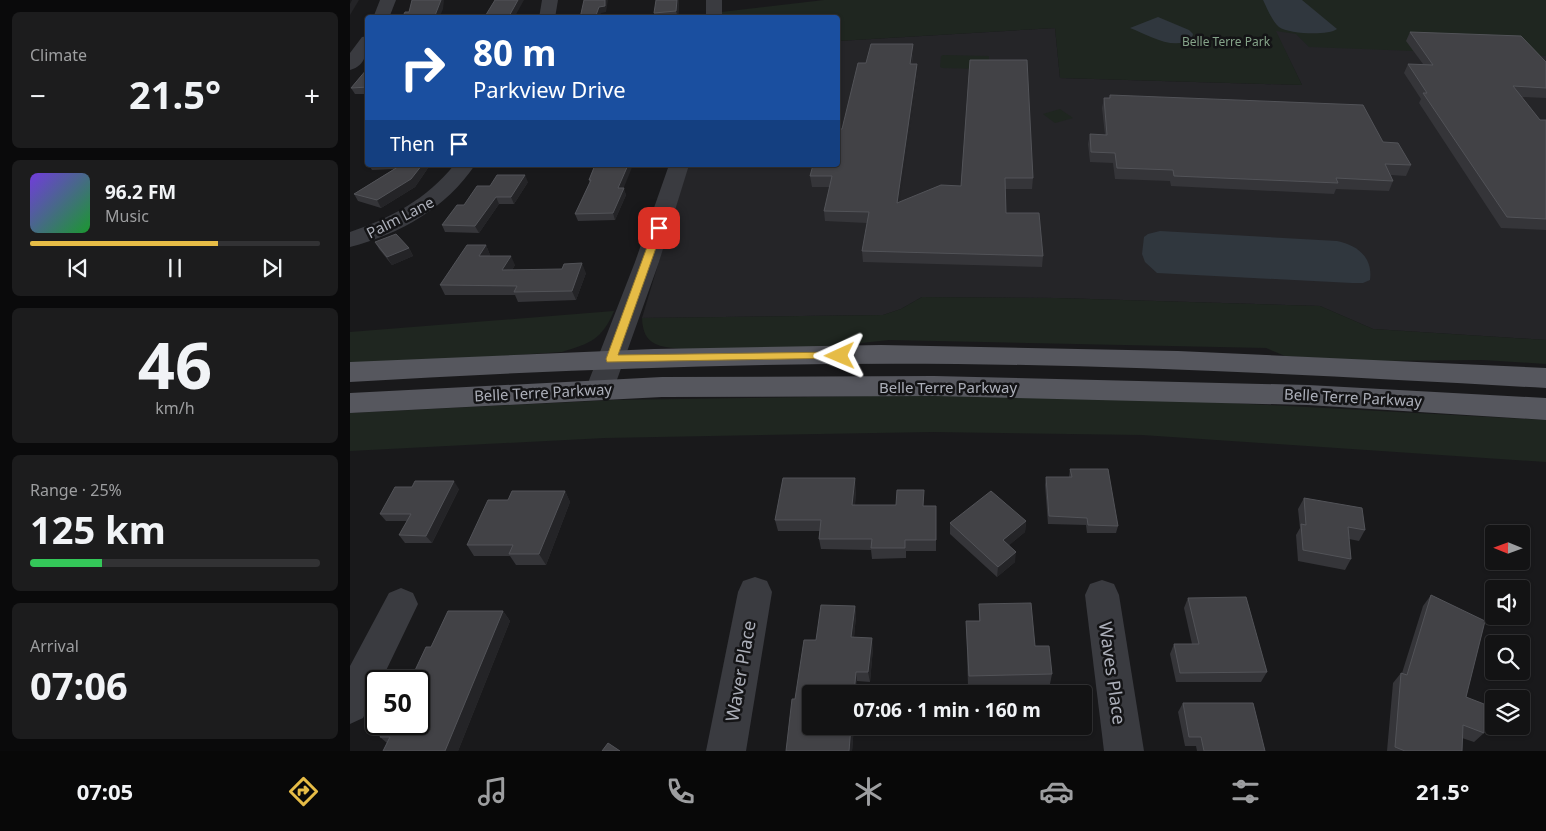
<!DOCTYPE html>
<meta charset="utf-8">
<style>
body{margin:0;font-family:"Noto Sans",sans-serif;background:#1c1c1d;color:#f1f3f6;height:100vh;display:flex;flex-direction:column;font-size:19px;white-space:nowrap}
*{box-sizing:border-box;margin:0}
p{font-size:16px;color:#9d9ea0}
.icon{flex:none;width:28px;height:28px;fill:none;stroke:currentColor;stroke-width:2;stroke-linecap:round;stroke-linejoin:round}
.map{position:relative;flex:1;overflow:hidden}
.panel{display:flex;flex-direction:column;gap:12px;padding:12px;background:#0a0a0b;width:350px}
.panel>*{flex:none}
.hud{position:absolute;left:15px;top:15px;width:475px;height:152px;border-radius:5px;box-shadow:0 1px 4px #0004,0 0 0 1px #323234;background:#1a4fa0;color:#fff;overflow:hidden}
.needle{width:32px;rotate:271deg}
.fabs{position:absolute;left:1135px;top:525px;display:grid;gap:10px}
.fabs a{display:grid;place-items:center;width:45px;height:45px;border-radius:5px;background:#131314;box-shadow:0 1px 4px #0004,0 0 0 1px #323234;font-size:25px}
.speed{position:absolute;left:15px;top:670px;display:flex;gap:10px;font-size:25px;font-weight:700;text-align:center}
.speed>*{display:grid;place-content:center;width:65px;height:65px;border-radius:50%;background:#131314;box-shadow:0 1px 4px #0004,0 0 0 1px #323234;line-height:1}
.speed .limit{border:2px solid #111;border-radius:8px;background:#fff;color:#111}
.pin{position:absolute;display:grid;place-items:center;width:42px;height:42px;color:#fff;margin:-21px;border-radius:10px;box-shadow:0 2px 8px #0006}
.me{position:absolute;width:55px;margin:-28px;rotate:269deg;stroke-linejoin:round;filter:drop-shadow(0 0 4px #0008)}
.turn{display:flex;align-items:center;gap:18px;height:105px;padding:0 25px;font-size:22px}
.turn .icon{width:65px;height:65px;stroke-width:2.5}
.turn b{display:block;font-size:35px;line-height:42px}
.then{display:flex;align-items:center;height:48px;padding:0 25px;background:#0003;gap:10px;font-size:19px}
.big{font-size:38px;font-weight:700;line-height:1.1}
.panel .card{flex:1;display:flex;flex-direction:column;justify-content:center;gap:8px;min-width:0;padding:0 18px;border-radius:8px;background:#1c1c1d}
.panel .dial{align-items:center;gap:0}
.dial b{font-size:65px;line-height:1}
.song{display:flex;align-items:center;gap:15px}
.cover{width:60px;height:60px;border-radius:8px;background:linear-gradient(135deg,hsl(260 70% 55%),hsl(130 70% 35%))}
.played{height:5px;border-radius:2px;background:linear-gradient(90deg,#e6bc46 65%,#323234 65%)}
.keys{display:flex;justify-content:space-around;direction:ltr}
.heat{display:flex;justify-content:space-between;align-items:center;font-size:28px;direction:ltr}
.charge{height:8px;border-radius:4px;background:linear-gradient(90deg,#34c759 25%,#323234 0)}
.trip{position:absolute;left:452px;top:685px;width:290px;height:50px;border-radius:5px;background:#131314;box-shadow:0 1px 4px #0004,0 0 0 1px #323234;font-weight:700;line-height:50px;text-align:center}
.tab-bar{display:flex;height:80px;justify-content:space-around;align-items:center;background:#080808;color:#9d9ea0}
.tab-bar .icon{width:35px;height:35px}
.tab-bar .active{color:#e6bc46}
.tab-bar b{font-size:22px;color:#f1f3f6}
main{display:flex;flex:1;min-height:0}
.map>svg:first-child{display:block}
.built{fill:#252528}
.green{fill:#1f2620}
.water{fill:#30373e}
.lines{fill:none;stroke-linecap:round;stroke-linejoin:round}
.minor{fill:#3a3b40;fill-rule:evenodd}
.major{fill:#56575e;fill-rule:evenodd}
.wall{fill:#353539}
.shaded-wall{fill:#242427}
.building{fill:#424246;stroke:#525358}
.route{fill:#e6bc46;stroke:#967a2e}
.labels{text-anchor:middle;dominant-baseline:central;stroke-width:5;stroke-linejoin:round;paint-order:stroke}
.far-park-label{font-size:12px;fill:#85a389;stroke:#141416}
.street-label{font-size:15px;fill:#acafb9;stroke:#141416}
.near-street-label{font-size:18px;fill:#acafb9;stroke:#141416}
</style>
<main>
<section class="panel">
<div class="card"><p>Climate</p>
<div class="heat"><a>−</a><b class="big">21.5°</b><a>+</a></div>
</div>
<div class="card">
<div class="song"><i class="cover"></i><div><b>96.2 FM</b><p>Music</p></div></div>
<div class="played"></div>
<div class="keys"><svg class="icon" aria-label="previous" viewBox="0 0 24 24"><path d="M18 5L8 12l10 7zM5 5v14"/></svg><svg class="icon" aria-label="pause" viewBox="0 0 24 24"><path d="M8 5v14M16 5v14"/></svg><svg class="icon" aria-label="next" viewBox="0 0 24 24"><path d="M6 5l10 7-10 7zM19 5v14"/></svg></div>
</div>
<div class="card dial"><b>46</b><p>km/h</p></div>
<div class="card"><p>Range · 25%</p><b class="big">125 km</b><div class="charge"></div></div>
<div class="card"><p>Arrival</p><b class="big">07:06</b></div>
</section>
<div class="map">
<svg width="1196" height="751" viewBox="0 0 1196 751">
<rect width="100%" height="100%" fill="#19191b"/>
<path class="built" d="M910,0H1196V340L1023,329L970,306L707,298L572,297L551,309L533,315L292,318L338,165H488V41L705,28L710,78L952,85Z"/>
<g class="green">
<path d="M474,0H1196V56L959,47L946,34L926,31L952,85L710,78L705,28L488,41V18H371V12Z"/>
<path d="M593,55L639,56V67L633,69L592,68L590,67L591,56Z"/>
<path d="M710,109L723,118L705,123L693,114Z"/>
<path d="M572,297L707,298L970,306L1023,329L1196,340V364L1133,360L1018,361L935,356L916,348L539,340L465,348L334,349C309,347 293,346 292,318L533,315L551,309Z"/>
<path d="M264,311C252,339 241,343 212,352L0,366V332Z"/>
<path d="M584,395L825,400L1196,420V462L792,435L582,432L255,438L0,451V413L263,400Z"/>
</g>
<g class="water">
<path d="M913,0H952L987,29C978,36 939,34 929,27C922,21 917,8 913,0Z"/>
<path d="M808,17L839,30L843,34L842,38C825,52 798,35 780,28Z"/>
<path d="M810,231L987,241C1007,245 1023,257 1020,280L1013,283H1002L807,273L795,262L792,254L794,237L798,234Z"/>
</g>
<g class="lines">
<g class="minor">
<path d="M30,0H46L39,18H23Z"/>
<path d="M192,0H208L205,18H189Z"/>
<rect x="356" y="0" width="16" height="18"/>
<path d="M18,36C18,50 16,66 0,70V53L12,37Z"/>
<path d="M104,165H125C96,208 50,234 0,247V232C41,218 77,199 104,165Z"/>
<path d="M319,165H339L309,262L264,388L260,395L250,398L240,395L236,388L285,262Z"/>
<path d="M405,577L417,581L422,592L396,751H356L388,592L393,581Z"/>
<path d="M752,580L764,584L769,595L794,751H754L735,595L740,584Z"/>
<path d="M51,588L63,593L68,604L31,681H26V692L13,718L0,724V666L39,593Z"/>
</g>
<g class="major">
<path d="M531,345L828,351L1196,368V388C1000,377 804,366 607,364C405,362 202,370 0,382V362L304,349Z"/>
<path d="M584,376L958,385L1196,398V420L958,405L584,396L312,397L0,413V393L312,377Z"/>
</g>
</g>
<g class="wall">
<path d="M329,0L328,18H305L304,13Z"/>
<path d="M1060,32L1196,62V98L1171,97L1190,120H1196V230L1151,228L1069,103L1071,99L1054,73L1058,64H1073L1056,41Z"/>
<path d="M563,44V54L562,64L568,74L549,202L611,186L620,60L683,178L682,189H655L656,213L693,256L692,267L513,262L512,251L517,223L475,221L474,211L480,187H462L460,176L492,129L516,63Z"/>
<path d="M18,69V94H5L1,88Z"/>
<path d="M760,95L1033,142L1061,165L1056,176L1041,175L1043,181L1039,191L986,189L984,194L821,186L820,181L765,179L763,163L740,162L738,144L740,134L755,135L752,108L754,98H759Z"/>
<path d="M19,165H80L65,187L31,208L8,201L4,194L44,169L22,170Z"/>
<path d="M245,165L273,188L276,195L265,220L228,221L225,214L240,183L239,180Z"/>
<path d="M178,182L164,204H149L129,233L95,232L92,225L114,205L140,186Z"/>
<path d="M25,242L59,248L63,256L42,265L29,249Z"/>
<path d="M136,245L140,255L139,256L165,265L162,270L236,273L226,300L168,302L165,295H95L90,285Z"/>
<path d="M720,469L768,526L766,533H737L736,525L698,524L695,485L696,477H719Z"/>
<path d="M62,487L109,489L82,543H55L49,535L57,521H36L30,514Z"/>
<path d="M506,489L505,505L586,506V551H556V558L522,559L521,550L471,549L469,539L470,531H428L425,520Z"/>
<path d="M215,491L220,502L196,565H166L160,556H124L117,545L158,500Z"/>
<path d="M954,498L1015,530L1009,541L999,539L1001,559L995,570L948,561L946,535L950,528L948,509Z"/>
<path d="M676,521L675,532L659,545L665,562L647,577L600,534V523Z"/>
<path d="M1081,595L1116,697L1134,733L1124,742L1112,738V751H1037L1043,683L1051,673H1052L1073,606Z"/>
<path d="M838,598L917,672L911,682H826L820,654L824,644H842L834,608Z"/>
<path d="M629,604L685,646L702,674L700,684L618,686L616,621H629Z"/>
<path d="M505,606L506,616L504,637L523,648L520,682L507,681L461,726H504L502,751H436L466,640Z"/>
<path d="M153,611L160,621L108,751H33L37,743L30,737L69,724L81,647Z"/>
<path d="M833,703L915,751H847L846,746H835L828,712Z"/>
</g>
<g class="shaded-wall">
<path d="M2,0H9L0,15V4Z"/>
<path d="M91,0H94L93,9L89,18H84Z"/>
<path d="M168,0H174L164,18H158Z"/>
<path d="M255,0H258L256,12L251,13L249,18H245L249,7Z"/>
<path d="M327,0H329L328,18L326,11Z"/>
<path d="M563,44V54L560,73V64Z"/>
<path d="M567,64L568,74L548,214L547,203Z"/>
<path d="M72,165H80L65,187L31,208L27,200Z"/>
<path d="M278,165H283L272,192L274,188L276,195L265,220L263,213L268,188Z"/>
<path d="M175,175L178,182L164,204L161,197Z"/>
<path d="M146,197L149,204L129,233L125,226Z"/>
<path d="M136,245L140,255L134,265L129,256Z"/>
<path d="M59,248L63,256L42,265L37,257Z"/>
<path d="M161,256L165,265L156,280L152,270Z"/>
<path d="M232,263L236,273L226,300L222,291Z"/>
<path d="M505,478L506,489L504,516L502,505Z"/>
<path d="M104,481L109,489L82,543L76,536Z"/>
<path d="M215,491L220,502L196,565L189,554Z"/>
<path d="M676,521L675,532L652,551L653,540Z"/>
<path d="M666,552L665,562L647,577L648,567Z"/>
<path d="M505,606L506,616L503,647L501,637Z"/>
<path d="M153,611L160,621L108,751H95Z"/>
<path d="M522,638L523,648L520,682L518,672Z"/>
<path d="M506,672L507,681L506,694H504Z"/>
<path d="M501,726H504L502,751H499Z"/>
</g>
<g class="building">
<path d="M62,0H91L84,18H52L55,12H59Z"/>
<path d="M145,0H168L158,18H134Z"/>
<path d="M234,0H255V6L249,7L245,18H230Z"/>
<path d="M306,0H327L326,11L304,13Z"/>
<path d="M1060,32L1171,36L1196,62V88L1163,86L1190,120H1196V219L1157,217L1073,93H1077L1058,64L1083,65Z"/>
<path d="M521,44H563L560,64H567L547,203L591,185L611,186L620,60H677L683,178H655L656,213H689L693,256L512,251L519,212L474,211L482,176H460L463,165H488V129H492L508,63H516Z"/>
<path d="M17,69H18V87L1,88Z"/>
<path d="M760,95L1013,105L1033,142L1048,143L1061,165L1035,164L1043,181L986,178L988,183L824,176L823,170L767,168L765,153L741,152L740,134L757,135L754,98H760Z"/>
<path d="M51,165H72L61,179L27,200L4,194Z"/>
<path d="M245,165H278L268,188H274L263,213L225,214L241,180H239Z"/>
<path d="M147,175H175L161,197H146L125,226L92,225L107,205H114L127,186H140Z"/>
<path d="M46,234L59,248L37,257L25,242Z"/>
<path d="M117,245H136L129,256H161L152,270L212,269L214,264L232,263L222,291L164,292L167,286L90,285Z"/>
<path d="M720,469H758L768,526L738,525L737,518L699,516L696,477H722Z"/>
<path d="M433,478H505L502,505H546L547,490H574L573,506H586V540H555V548H521L522,539H469L471,520H425Z"/>
<path d="M65,481H104L76,536L49,535L61,514H30L45,487H62Z"/>
<path d="M162,491H215L189,554H159L163,545H117L138,500H158Z"/>
<path d="M641,491L676,521L653,540L666,552L648,567L600,523Z"/>
<path d="M954,498L1012,508L1015,530L998,527L1001,559L953,550L951,524L956,525Z"/>
<path d="M1081,595L1135,621L1116,697L1134,704V733L1113,725L1112,751H1055L1045,747L1051,673L1057,675Z"/>
<path d="M896,597L917,672L830,673L824,644H849L838,598Z"/>
<path d="M681,603L685,646H699L702,674L619,676L616,621H630L629,604Z"/>
<path d="M471,605L505,606L501,637L522,638L518,672H506L504,694H461V726H501L499,751H436L442,699H445L454,640H466Z"/>
<path d="M98,611H153L95,751H33L40,737H30L36,724H69V681H60L76,647H81Z"/>
<path d="M833,703H903L915,751H854L851,737H839Z"/>
<path d="M258,743L270,751H252Z"/>
</g>
<path class="route" d="M309,225L313,228L268,355L490,352L494,353L496,356L494,358L257,362L256,359L304,228Z"/>
<g class="labels">
<g class="far-park-label">
<text x="876" y="41">Belle Terre Park</text>
</g>
<g class="street-label">
<text transform="translate(50 217) rotate(-27)">Palm Lane</text>
<text x="598" y="387">Belle Terre Parkway</text>
<text transform="translate(193 392) rotate(-3)">Belle Terre Parkway</text>
<text transform="translate(1003 397) rotate(3)">Belle Terre Parkway</text>
</g>
<g class="near-street-label">
<text transform="translate(390 671) rotate(-80)">Waver Place</text>
<text transform="translate(763 673) rotate(82)">Waves Place</text>
</g>
</g>
</svg>
<div class="fabs">
<a><svg class="needle" viewBox="-14 -14 28 28"><path d="M0-13l5 13h-10z" fill="#e53935"/><path d="M0 13l5-13h-10z" fill="#9d9ea0"/></svg></a>
<a><svg class="icon" aria-label="sound" viewBox="0 0 24 24"><path d="M4 9h4l5-4v14l-5-4H4zM17 9q2 3 0 6"/></svg></a>
<a><svg class="icon" aria-label="search" viewBox="0 0 24 24"><circle cx="10" cy="10" r="6"/><path d="M15 15l6 6"/></svg></a>
<a><svg class="icon" aria-label="layers" viewBox="0 0 24 24"><path d="M12 4l9 5-9 5-9-5zM3 14l9 5 9-5"/></svg></a>
</div>
<div class="speed"><div class="limit">50</div></div>
<div class="pin" style="left:309px;top:228px;background:#d93025"><svg class="icon" aria-label="arrive" viewBox="0 0 24 24"><path d="M6 21V4h12l-3 4 3 4H6"/></svg></div>
<svg class="me" style="left:490px;top:356px" viewBox="-20 -20 40 40"><path d="M0-17L14 15 0 8-14 15z" fill="#e6bc46" stroke="#fff" stroke-width="4"/></svg>
<div class="trip">07:06 · 1 min · 160 m</div>
<div class="hud">
<div class="turn"><svg class="icon" aria-label="right" viewBox="0 0 24 24"><path d="M7 20v-9h11M14 6l5 5-5 5"/></svg><div><b>80 m</b>Parkview Drive</div></div>
<div class="then">Then<svg class="icon" aria-label="arrive" viewBox="0 0 24 24"><path d="M6 21V4h12l-3 4 3 4H6"/></svg></div>
</div>
</div>
</main>
<nav class="tab-bar">
<b>07:05</b>
<svg class="icon active" aria-label="directions" viewBox="0 0 24 24"><path d="M12 3l9 9-9 9-9-9zM9 14v-3h6M13 9l2 2-2 2"/></svg>
<svg class="icon" aria-label="music" viewBox="0 0 24 24"><path d="M9 18V5l10-2v13"/><circle cx="6" cy="18" r="3"/><circle cx="16" cy="16" r="3"/></svg>
<svg class="icon" aria-label="phone" viewBox="0 0 24 24"><path d="M5 4h4l2 5-3 2q2 4 5 5l2-3 5 2v4C11 20 4 13 5 4z"/></svg>
<svg class="icon" aria-label="climate" viewBox="0 0 24 24"><path d="M12 3v18M4 7l16 10M4 17L20 7"/></svg>
<svg class="icon" aria-label="car" viewBox="0 0 24 24"><path d="M5 17H2v-5l4-1 3-4h7l3 4 3 1v5h-3M9 17h6M6 11h13"/><circle cx="7" cy="17" r="2"/><circle cx="17" cy="17" r="2"/></svg>
<svg class="icon" aria-label="filters" viewBox="0 0 24 24"><path d="M4 7h16M4 17h16"/><circle cx="9" cy="7" r="2"/><circle cx="15" cy="17" r="2"/></svg>
<b>21.5°</b>
</nav>
